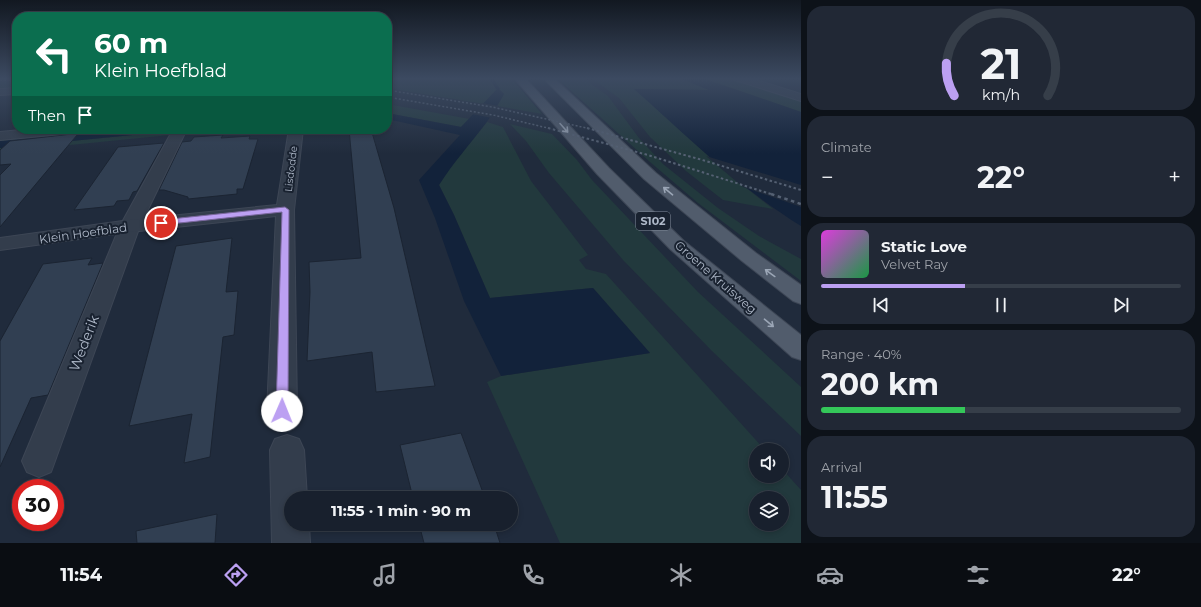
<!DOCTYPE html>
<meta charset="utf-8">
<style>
body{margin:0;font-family:Montserrat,sans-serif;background:#212835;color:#f1f3f6;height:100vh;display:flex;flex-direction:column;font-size:15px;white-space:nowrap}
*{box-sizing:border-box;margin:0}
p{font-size:13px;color:#9fa3aa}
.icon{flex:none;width:22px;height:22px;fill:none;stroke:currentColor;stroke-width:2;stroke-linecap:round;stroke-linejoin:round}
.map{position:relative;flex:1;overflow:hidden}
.sheet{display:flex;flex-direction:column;gap:6px;padding:6px;background:#0d1219;width:400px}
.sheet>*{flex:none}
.hud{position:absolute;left:12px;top:12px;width:380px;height:122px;border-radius:16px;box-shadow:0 2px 6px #0003,0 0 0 1px #363e49;background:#0b6e4f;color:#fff;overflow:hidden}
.controls{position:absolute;left:749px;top:443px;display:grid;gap:8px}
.controls a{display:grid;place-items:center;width:40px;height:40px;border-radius:50%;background:#18202d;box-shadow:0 2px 6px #0003,0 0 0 1px #363e49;font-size:20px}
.speed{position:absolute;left:12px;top:479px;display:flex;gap:8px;font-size:20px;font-weight:700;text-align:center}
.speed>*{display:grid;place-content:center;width:52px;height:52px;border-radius:50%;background:#18202d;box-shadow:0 2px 6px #0003,0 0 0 1px #363e49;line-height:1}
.speed .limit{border:6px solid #d22;background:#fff;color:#111}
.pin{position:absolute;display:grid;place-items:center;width:34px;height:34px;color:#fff;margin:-17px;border:2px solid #fff;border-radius:50%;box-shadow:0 1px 4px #0007}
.me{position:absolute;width:44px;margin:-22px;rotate:1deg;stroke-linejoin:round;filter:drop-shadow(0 0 3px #0008)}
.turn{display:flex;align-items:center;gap:14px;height:84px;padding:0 16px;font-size:18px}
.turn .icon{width:52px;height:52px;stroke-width:2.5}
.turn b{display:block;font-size:28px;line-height:34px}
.then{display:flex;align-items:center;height:38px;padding:0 16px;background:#0003;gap:8px;font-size:15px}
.big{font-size:30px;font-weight:700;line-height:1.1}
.sheet .tile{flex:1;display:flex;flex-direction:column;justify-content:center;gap:6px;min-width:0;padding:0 14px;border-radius:16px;background:#212835}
.sheet .dial{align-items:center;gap:0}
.dial svg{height:104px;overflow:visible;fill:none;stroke:#363e49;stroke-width:7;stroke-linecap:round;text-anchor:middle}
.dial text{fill:#f1f3f6;stroke:none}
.song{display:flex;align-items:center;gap:12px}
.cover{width:48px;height:48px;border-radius:6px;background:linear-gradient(135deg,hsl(300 70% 55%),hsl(140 70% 35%))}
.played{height:4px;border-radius:2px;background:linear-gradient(90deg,#bca0f2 40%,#363e49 40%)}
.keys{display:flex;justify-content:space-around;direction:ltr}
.heat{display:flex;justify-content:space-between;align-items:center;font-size:22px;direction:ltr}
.charge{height:6px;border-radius:3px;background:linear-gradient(90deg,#34c759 40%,#363e49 0)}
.trip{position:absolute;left:284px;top:491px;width:234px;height:40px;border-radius:20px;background:#18202d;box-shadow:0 2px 6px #0003,0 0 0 1px #363e49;font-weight:700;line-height:40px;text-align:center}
.menu{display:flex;height:64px;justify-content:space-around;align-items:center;background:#0a0d12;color:#9fa3aa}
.menu .icon{width:28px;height:28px}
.menu .active{color:#bca0f2}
.menu b{font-size:18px;color:#f1f3f6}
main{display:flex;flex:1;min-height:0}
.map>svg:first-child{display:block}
.green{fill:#22393d;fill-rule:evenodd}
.water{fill:#12223a}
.pier{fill:#202b3c}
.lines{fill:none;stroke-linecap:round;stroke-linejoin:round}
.stream{fill:#12223a;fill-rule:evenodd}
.building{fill:#313f52;stroke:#1b2432}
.pedestrian-casing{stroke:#3d4655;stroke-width:2}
.minor-casing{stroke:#3d4655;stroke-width:2}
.primary-casing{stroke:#3d4655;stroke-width:2}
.pedestrian{fill:#333d4c;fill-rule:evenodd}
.minor{fill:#333d4c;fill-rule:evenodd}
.primary{fill:#515c6c;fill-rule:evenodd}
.rail-far2{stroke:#556173;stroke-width:1.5;stroke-dasharray:2 2;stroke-linecap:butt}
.rail-far1{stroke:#556173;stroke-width:2;stroke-dasharray:2.5 2.5;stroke-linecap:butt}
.rail{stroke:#556173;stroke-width:2.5;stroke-dasharray:3.5 3.5;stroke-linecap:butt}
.oneway{stroke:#9ba6b6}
.route{fill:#bca0f2;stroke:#7a689d}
.labels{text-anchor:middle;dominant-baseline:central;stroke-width:4;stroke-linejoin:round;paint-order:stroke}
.far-street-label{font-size:10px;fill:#aeb8c8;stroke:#192230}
.shield{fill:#192230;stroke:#818b9a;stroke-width:1}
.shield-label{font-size:11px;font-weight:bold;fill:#aeb8c8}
.street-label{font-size:12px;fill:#aeb8c8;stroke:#192230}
.near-street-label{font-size:14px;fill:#aeb8c8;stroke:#192230}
</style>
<main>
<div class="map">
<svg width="801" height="543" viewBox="0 0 801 543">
<rect width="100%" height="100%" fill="#202b3c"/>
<g class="green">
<path d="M0,78H17V89L0,90Z"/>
<path d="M387,78H511L542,114L497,106L504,94L498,88L484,104L387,88Z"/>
<path d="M557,78H583L608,96L639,138L663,164L718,208L759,236L801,259V281L698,203L650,162Z"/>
<path d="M591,78H679L709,90L635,89L725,171L773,209L723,200L686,171L650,137L619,98Z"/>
<path d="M702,78H732L801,101V112Z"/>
<path d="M387,104L470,119L461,127L387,113Z"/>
<path d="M487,122L503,127L531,181L588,255L579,260L586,269L606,274L765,450H756V476H782V469L801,490V543H560L487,382L501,376L650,353L593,288L490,298L454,215L439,185L449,169ZM756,498H782V524H756Z"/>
<path d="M510,124L552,134L577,160L592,180L698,292L801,387V436L712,351L623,260L549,173L526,141Z"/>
<path d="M97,129H129L0,141V138Z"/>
<path d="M193,129H230L0,152V148Z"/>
</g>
<g class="water">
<path d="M679,78H702L801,112V226C739,188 688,137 634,89L709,90Z"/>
<path d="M498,88L504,94C498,104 493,114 486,123C470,144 453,163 439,185L454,215L490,298L593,288L650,353L501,376L464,301L435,218L419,180L460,135L387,119V113L461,127Z"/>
<path d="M129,129H193L0,148V141Z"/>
</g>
<g class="pier">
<path d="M482,103L499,106L492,118L472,114Z"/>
<path d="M706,156L801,185V207L743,187Z"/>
</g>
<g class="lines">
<path class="stream" d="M489,78H493L500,89H496Z"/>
</g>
<g class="building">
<path d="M80,129H82L0,227V175L11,164L0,165V150L10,141L72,134L78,133Z"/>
<path d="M349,129H371L394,208L435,386L376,392L372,352L307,361L310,292L309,262L361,258Z"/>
<path d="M223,135L221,138L250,136L249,139H258L243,189H237V194L188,199V197L164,190H159L182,142L191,141L194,137Z"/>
<path d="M164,143L137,191L133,192L129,200L117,201L114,206L74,210L118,147Z"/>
<path d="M232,238L226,292L238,291L234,335L223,337L210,457L184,463L192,414L129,426L176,246Z"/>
<path d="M92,258L88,265L103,263L48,395L31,398L0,467V341L43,264Z"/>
<path d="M461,433L485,498H413L400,445Z"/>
<path d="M217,514L215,543H137L136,531Z"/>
<path d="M419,524H494L500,543H424Z"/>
</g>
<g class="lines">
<g class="pedestrian-casing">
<g id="pedestrian">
<path d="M31,129H79L77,132L72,133L0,140V132Z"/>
<path d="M177,131L182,132L184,135L140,226L51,472L39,477L27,472L22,461L120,226L170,135L172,132Z"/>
</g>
</g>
<g class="minor-casing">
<g id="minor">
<path d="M734,78H750L801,94V101L735,80Z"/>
<path d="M17,88V94L0,95V89Z"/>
<path d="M289,129H303L294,210L297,411L293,420L282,424L271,420L267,411L276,216L130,232L0,250V238L130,220L277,205Z"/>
<path d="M287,435L299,439L304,450L307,498H291V524H309L310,543H272L270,450L275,439Z"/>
</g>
</g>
<g class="primary-casing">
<g id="primary">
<path d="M514,78H525L609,168L684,241L801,335V360L792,357L670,249L597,174Z"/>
<path d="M543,78H554L656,173L756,253L801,285V304L793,301L742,261L644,179Z"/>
</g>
</g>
<use href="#pedestrian" class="pedestrian"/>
<use href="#minor" class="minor"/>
<use href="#primary" class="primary"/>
<g class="rail-far2">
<path d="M0,80H17"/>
<path d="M387,90L492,107L591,129"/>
<path d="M387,97L493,115L552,129"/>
</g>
<g class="rail-far1">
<path d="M548,128L648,155L774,195"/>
<path d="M587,128L699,159L801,190"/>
</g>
<path class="rail" d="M771,194L801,204"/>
</g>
<defs><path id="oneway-shaft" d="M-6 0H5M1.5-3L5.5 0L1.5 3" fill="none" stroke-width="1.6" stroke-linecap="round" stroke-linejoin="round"/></defs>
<g class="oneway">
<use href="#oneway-shaft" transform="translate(564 128) rotate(48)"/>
<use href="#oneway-shaft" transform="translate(668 191) rotate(-140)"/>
<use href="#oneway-shaft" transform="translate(770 273) rotate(-144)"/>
<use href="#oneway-shaft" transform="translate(769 323) rotate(40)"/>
</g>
<linearGradient id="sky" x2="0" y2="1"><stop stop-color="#121821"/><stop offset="0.51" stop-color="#3c4a61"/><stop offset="1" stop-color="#3c4a61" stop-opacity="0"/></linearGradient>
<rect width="801" height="154" fill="url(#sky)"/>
<path class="route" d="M285,207L289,210L288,411L286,415L282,417L277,415L276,411L282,212L161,225L157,223L161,220Z"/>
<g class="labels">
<g class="far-street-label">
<text transform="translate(291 169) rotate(-83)">Lisdodde</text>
</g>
<rect class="shield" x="636" y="212" width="34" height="18" rx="3"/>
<g class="shield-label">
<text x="653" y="221">S102</text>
</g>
<g class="street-label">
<text transform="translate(83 233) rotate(-8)">Klein Hoefblad</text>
<text transform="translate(716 277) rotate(41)">Groene Kruisweg</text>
</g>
<g class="near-street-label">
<text transform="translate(84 343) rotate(-69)">Wederik</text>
</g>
</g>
</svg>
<div class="controls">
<a><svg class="icon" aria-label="sound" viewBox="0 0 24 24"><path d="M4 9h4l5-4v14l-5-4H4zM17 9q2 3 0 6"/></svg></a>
<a><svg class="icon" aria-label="layers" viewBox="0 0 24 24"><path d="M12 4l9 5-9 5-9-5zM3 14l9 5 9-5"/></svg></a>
</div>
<div class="speed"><div class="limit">30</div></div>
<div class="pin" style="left:161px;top:223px;background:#d93025"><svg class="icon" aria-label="arrive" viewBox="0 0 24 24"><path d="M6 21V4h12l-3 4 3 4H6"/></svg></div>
<svg class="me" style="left:282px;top:411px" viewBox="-20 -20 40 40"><circle r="19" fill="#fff"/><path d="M0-13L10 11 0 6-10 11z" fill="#bca0f2"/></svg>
<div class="trip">11:55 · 1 min · 90 m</div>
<div class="hud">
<div class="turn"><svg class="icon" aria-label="left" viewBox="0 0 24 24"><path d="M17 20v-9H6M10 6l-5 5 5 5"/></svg><div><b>60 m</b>Klein Hoefblad</div></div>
<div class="then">Then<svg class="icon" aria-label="arrive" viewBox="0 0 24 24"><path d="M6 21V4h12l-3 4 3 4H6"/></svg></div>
</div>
</div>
<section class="sheet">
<div class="tile dial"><svg viewBox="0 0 100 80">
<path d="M14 69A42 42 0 1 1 86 69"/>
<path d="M14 69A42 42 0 0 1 8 44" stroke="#bca0f2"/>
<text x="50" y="56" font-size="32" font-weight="700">21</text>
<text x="50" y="72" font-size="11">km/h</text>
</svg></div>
<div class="tile"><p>Climate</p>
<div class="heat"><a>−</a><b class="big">22°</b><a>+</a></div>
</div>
<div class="tile">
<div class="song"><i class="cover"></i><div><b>Static Love</b><p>Velvet Ray</p></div></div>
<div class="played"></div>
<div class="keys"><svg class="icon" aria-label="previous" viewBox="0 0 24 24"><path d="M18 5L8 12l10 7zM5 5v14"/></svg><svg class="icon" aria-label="pause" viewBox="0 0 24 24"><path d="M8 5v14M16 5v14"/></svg><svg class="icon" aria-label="next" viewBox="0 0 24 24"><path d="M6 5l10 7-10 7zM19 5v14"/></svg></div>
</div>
<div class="tile"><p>Range · 40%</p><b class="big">200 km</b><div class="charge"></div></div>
<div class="tile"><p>Arrival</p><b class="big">11:55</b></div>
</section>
</main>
<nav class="menu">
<b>11:54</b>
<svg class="icon active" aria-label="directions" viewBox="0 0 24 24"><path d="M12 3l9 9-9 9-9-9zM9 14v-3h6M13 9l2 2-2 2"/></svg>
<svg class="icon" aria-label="music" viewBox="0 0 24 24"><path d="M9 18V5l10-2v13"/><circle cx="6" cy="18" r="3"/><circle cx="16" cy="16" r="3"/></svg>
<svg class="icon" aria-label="phone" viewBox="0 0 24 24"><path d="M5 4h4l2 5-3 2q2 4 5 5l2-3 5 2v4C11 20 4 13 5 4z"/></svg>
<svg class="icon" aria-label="climate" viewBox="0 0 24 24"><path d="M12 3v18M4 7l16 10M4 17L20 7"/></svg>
<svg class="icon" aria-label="car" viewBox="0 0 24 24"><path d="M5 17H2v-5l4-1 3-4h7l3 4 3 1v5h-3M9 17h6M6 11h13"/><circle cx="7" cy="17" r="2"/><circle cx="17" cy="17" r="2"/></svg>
<svg class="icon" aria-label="filters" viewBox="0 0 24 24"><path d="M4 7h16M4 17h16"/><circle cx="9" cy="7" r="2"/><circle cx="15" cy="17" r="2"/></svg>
<b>22°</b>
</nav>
